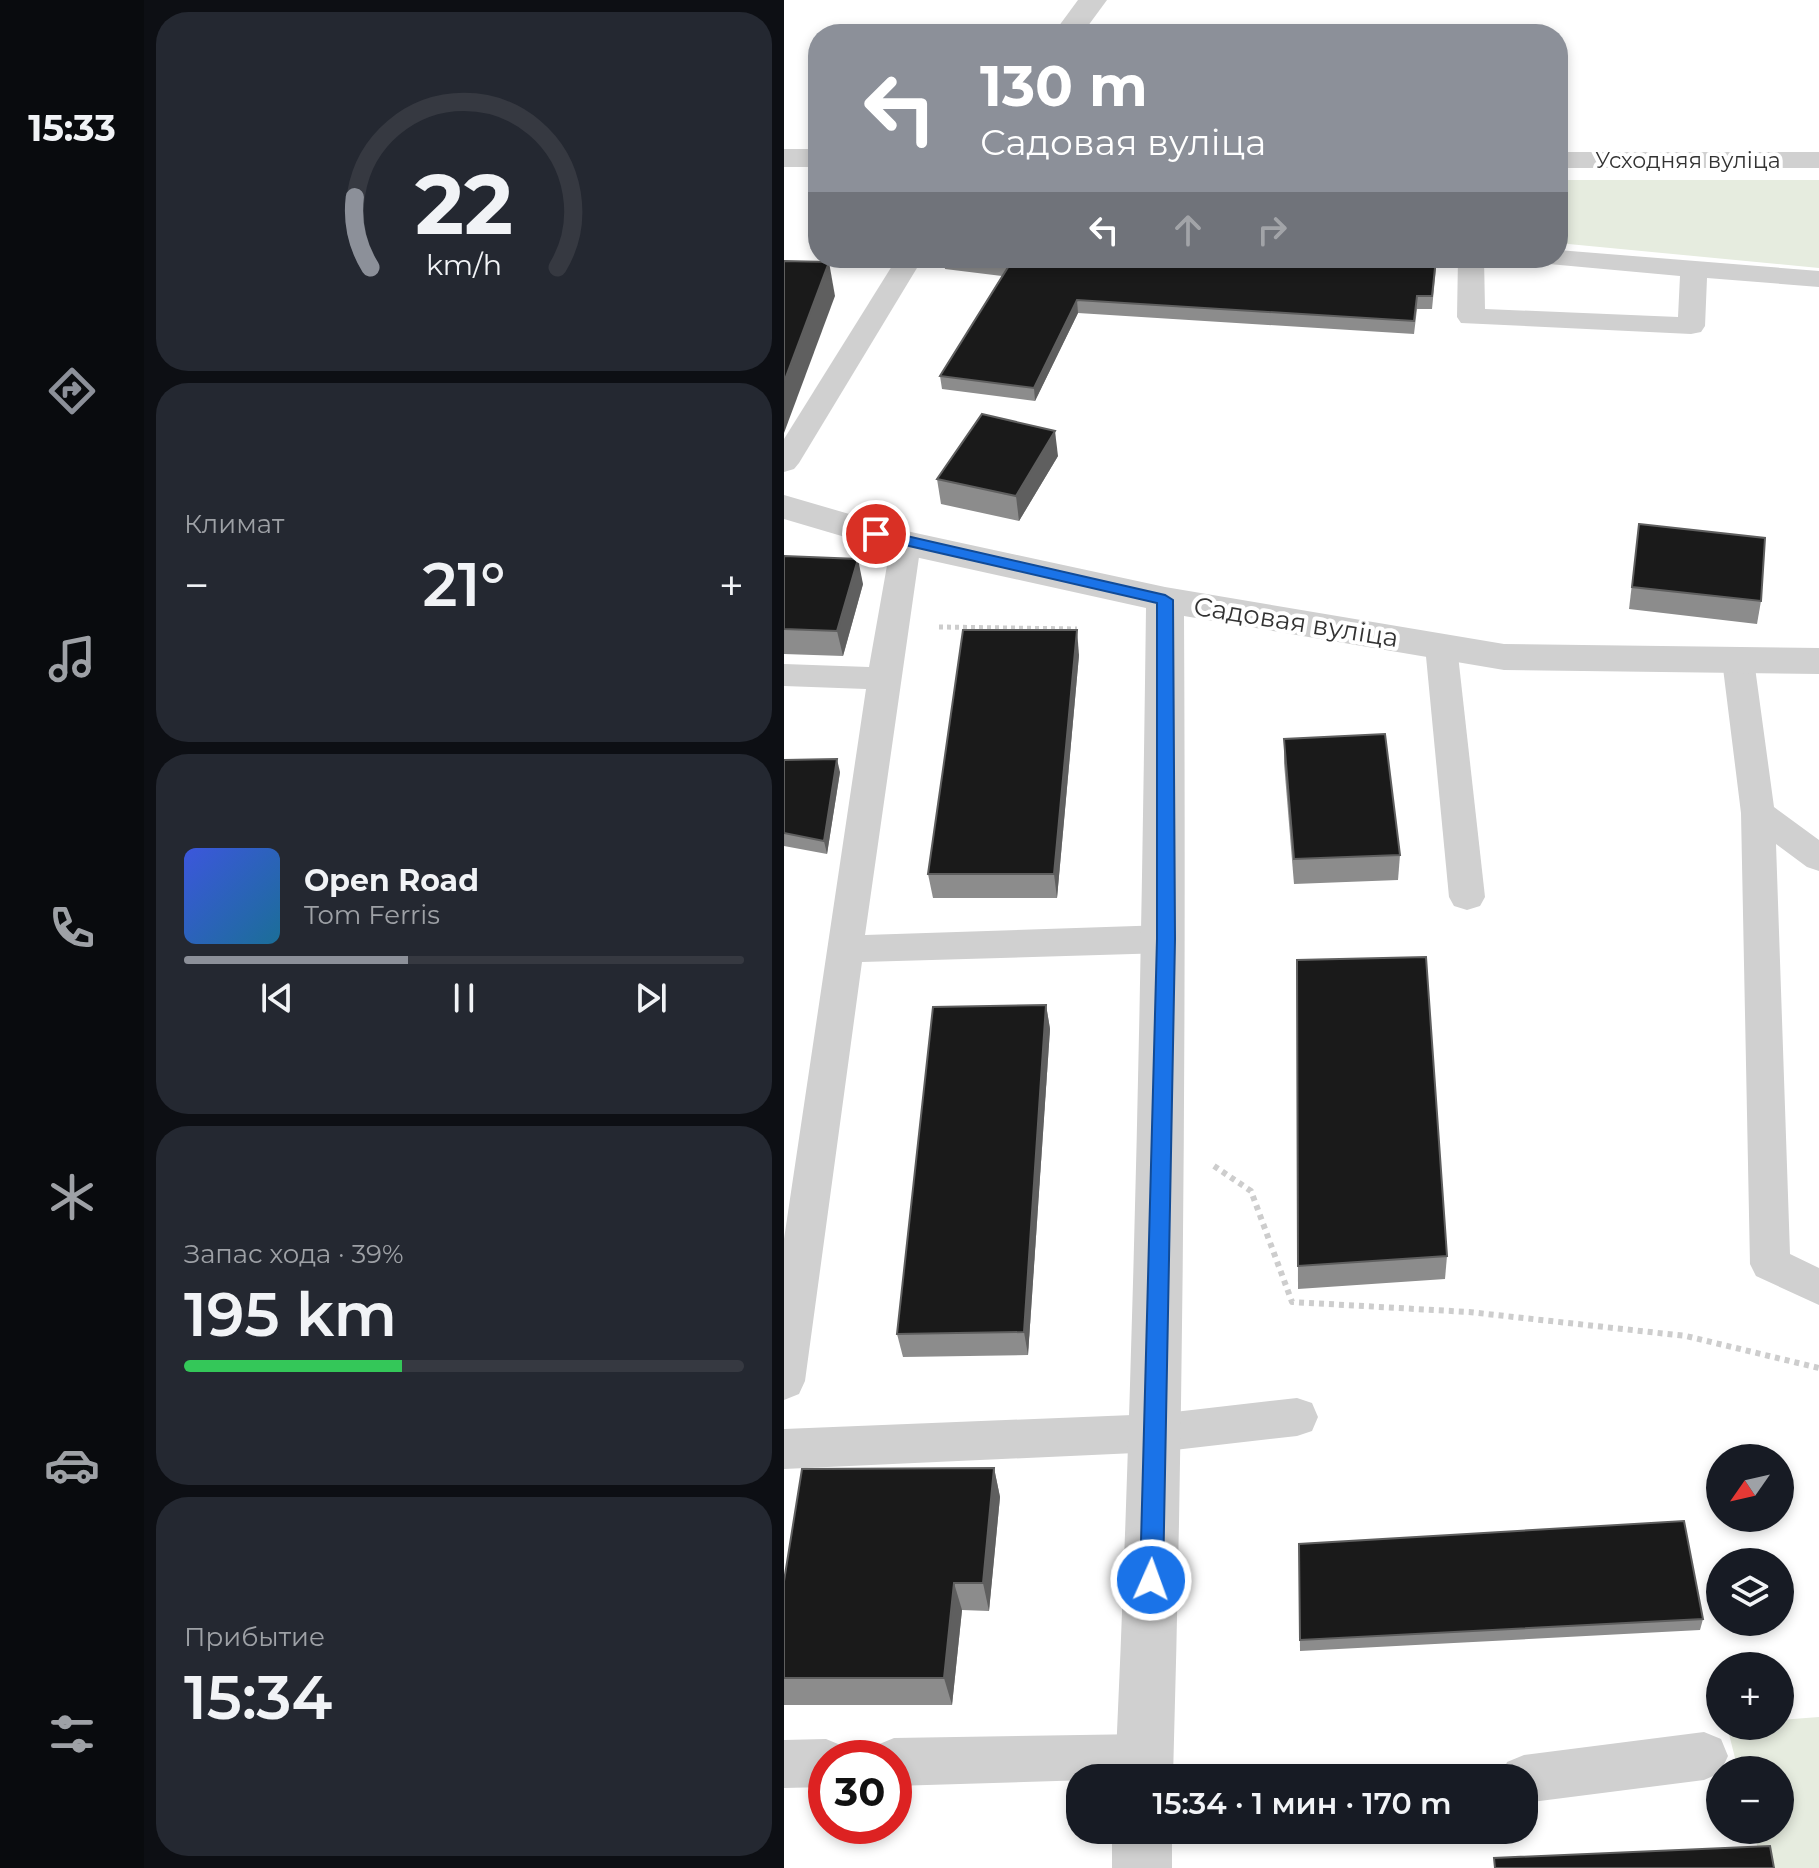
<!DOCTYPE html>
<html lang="ru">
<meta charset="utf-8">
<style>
body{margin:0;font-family:Montserrat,sans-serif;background:#242831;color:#f1f3f6;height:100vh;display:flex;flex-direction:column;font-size:30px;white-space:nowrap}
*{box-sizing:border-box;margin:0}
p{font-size:26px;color:#9ea1a6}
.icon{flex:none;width:44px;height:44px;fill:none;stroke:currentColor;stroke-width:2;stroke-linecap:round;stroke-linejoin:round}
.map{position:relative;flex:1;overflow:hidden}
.side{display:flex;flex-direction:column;gap:12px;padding:12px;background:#0d0f14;width:640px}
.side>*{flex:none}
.hud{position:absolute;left:24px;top:24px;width:760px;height:244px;border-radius:32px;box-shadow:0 4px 12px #0003;background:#8c9099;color:#fff;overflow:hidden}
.needle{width:52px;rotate:236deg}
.fabs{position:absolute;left:922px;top:1444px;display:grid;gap:16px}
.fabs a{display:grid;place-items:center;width:88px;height:88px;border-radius:50%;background:#171b24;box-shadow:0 4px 12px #0003;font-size:40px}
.speed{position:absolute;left:24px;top:1740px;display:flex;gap:16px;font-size:40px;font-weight:700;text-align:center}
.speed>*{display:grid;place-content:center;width:104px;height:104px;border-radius:50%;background:#171b24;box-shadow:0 4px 12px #0003;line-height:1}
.speed .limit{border:12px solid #d22;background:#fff;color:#111}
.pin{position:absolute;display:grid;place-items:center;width:68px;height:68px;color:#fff;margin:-34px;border:4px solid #fff;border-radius:50%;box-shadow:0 2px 8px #0007}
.me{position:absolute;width:88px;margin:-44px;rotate:2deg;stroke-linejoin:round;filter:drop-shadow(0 0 6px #0008)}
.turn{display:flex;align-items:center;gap:28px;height:168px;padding:0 40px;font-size:36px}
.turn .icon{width:104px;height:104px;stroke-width:2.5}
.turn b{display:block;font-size:56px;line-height:68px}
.lanes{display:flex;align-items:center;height:76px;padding:0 40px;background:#0003;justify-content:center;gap:40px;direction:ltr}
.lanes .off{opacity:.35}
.big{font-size:60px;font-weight:600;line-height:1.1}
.side .card{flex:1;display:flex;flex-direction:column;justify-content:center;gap:12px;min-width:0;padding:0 28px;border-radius:32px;background:#242831}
.side .dial{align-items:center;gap:0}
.dial svg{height:208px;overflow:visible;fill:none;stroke:#363941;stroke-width:7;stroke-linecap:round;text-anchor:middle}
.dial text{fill:#f1f3f6;stroke:none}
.song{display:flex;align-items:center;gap:24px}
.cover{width:96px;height:96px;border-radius:12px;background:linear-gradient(135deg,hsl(230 70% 55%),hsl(200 70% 35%))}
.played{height:8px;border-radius:4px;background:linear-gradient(90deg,#8c9099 40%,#363941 40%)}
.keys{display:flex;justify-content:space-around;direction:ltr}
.heat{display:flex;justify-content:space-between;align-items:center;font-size:44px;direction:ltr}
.charge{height:12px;border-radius:6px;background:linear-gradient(90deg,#34c759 39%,#363941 0)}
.trip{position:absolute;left:282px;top:1764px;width:472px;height:80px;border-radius:32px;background:#171b24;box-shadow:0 4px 12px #0003;font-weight:600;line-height:80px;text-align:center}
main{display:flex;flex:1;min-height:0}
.tab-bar{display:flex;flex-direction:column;width:144px;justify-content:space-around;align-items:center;background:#090b0e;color:#9ea1a6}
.tab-bar .icon{width:56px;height:56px}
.tab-bar .current{color:#8c9099}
.tab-bar b{font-size:36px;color:#f1f3f6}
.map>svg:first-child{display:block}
.green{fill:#e6ecdf}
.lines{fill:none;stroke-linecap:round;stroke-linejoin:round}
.path-far1{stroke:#cdcdcd;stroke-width:5;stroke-dasharray:4 4;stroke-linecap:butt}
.path{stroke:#cdcdcd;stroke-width:6;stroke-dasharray:5 5;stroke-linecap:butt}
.lane{fill:#d0d0d0;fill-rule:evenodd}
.street{fill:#d0d0d0;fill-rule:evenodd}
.wall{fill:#8c8c8c}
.shaded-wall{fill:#5f5f5f}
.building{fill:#1a1a1a;stroke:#5f5f5f;stroke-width:2}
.route{fill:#1a73e8;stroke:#114b97;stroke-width:2}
.labels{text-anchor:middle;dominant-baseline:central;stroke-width:8;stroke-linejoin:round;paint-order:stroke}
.far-street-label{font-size:22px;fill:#333;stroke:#fff}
.street-label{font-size:26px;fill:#333;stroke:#fff}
</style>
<main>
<nav class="tab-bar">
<b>15:33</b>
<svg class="icon current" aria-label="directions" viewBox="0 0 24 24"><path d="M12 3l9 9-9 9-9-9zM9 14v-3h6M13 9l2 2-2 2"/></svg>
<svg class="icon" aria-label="music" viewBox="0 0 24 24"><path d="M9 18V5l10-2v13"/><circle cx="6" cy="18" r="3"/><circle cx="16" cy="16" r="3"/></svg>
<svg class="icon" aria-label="phone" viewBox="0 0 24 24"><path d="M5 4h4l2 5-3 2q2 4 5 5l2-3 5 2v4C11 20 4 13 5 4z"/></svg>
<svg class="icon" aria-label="climate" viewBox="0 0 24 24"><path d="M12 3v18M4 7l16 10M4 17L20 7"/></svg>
<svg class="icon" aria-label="car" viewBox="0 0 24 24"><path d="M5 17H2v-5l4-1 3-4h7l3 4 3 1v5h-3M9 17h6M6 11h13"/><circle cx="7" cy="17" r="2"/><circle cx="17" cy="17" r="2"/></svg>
<svg class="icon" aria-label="filters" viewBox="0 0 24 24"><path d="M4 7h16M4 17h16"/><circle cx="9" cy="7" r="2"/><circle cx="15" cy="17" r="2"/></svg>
</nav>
<section class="side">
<div class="card dial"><svg viewBox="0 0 100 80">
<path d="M14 69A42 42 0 1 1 86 69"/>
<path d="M14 69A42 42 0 0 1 8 42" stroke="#8c9099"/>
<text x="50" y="56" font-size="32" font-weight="700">22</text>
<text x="50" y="72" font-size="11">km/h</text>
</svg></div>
<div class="card"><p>Климат</p>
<div class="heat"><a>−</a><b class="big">21°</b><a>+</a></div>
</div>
<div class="card">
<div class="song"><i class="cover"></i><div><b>Open Road</b><p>Tom Ferris</p></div></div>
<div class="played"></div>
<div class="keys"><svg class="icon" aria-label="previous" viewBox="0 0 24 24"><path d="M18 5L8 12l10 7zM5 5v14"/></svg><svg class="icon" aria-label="pause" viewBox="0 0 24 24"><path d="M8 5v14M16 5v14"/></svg><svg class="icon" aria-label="next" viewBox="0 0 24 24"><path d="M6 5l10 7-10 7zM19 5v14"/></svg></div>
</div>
<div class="card"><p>Запас хода · 39%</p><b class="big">195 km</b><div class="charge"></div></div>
<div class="card"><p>Прибытие</p><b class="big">15:34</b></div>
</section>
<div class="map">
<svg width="1035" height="1868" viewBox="0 0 1035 1868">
<rect width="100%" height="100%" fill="#fff"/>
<g class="green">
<path d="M774,180H1035V268L774,243Z"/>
<path d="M1035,1717V1868H979L969,1830H996V1770H954L943,1726H996V1720Z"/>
</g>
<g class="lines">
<path class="path-far1" d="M155,627L293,629"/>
<path class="path" d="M430,1166L467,1191L508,1302L685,1312L902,1336L1035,1368"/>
<g class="lane">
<rect x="774" y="152" width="261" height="16"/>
<path d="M774,250L1035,271V287L923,278L921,326L917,332L907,334L677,323L673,317L674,258H700L701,309L894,317L896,276L765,264L761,258H774Z"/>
<path d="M113,258H139L15,463L10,469L0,472V439Z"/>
<path d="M122,533L133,536L137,543L81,935L382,925L395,929L400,939L395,949L382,953L78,962L21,1381L15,1394L0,1400V1239L82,689L0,686V664L85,667L107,543L111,536Z"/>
<path d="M657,635L668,638L673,646L701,897L696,906L683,910L670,906L665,897L641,646L646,638Z"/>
<path d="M954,649L965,652L970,660L990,807L1035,840V871L1023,867L992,844L1006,1254L1035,1268V1305L972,1276L966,1264L957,813L938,660L943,652Z"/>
<path d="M513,1398L528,1403L534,1417L528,1431L513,1436L373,1452L0,1469V1429L373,1414Z"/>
<path d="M920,1732L937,1739L944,1756L936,1773L920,1780L740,1803V1778H717L723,1762L740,1755Z"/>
<path d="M360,1734L377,1741L384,1758L377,1775L369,1778L110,1786V1758H88L93,1745L110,1738Z"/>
<path d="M42,1739L59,1746L64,1758H42V1787L0,1788V1740Z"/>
</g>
<g class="street">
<path d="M294,0H323L298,34H269Z"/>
<rect x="0" y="149" width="34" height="18"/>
<path d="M0,495L127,532L381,587L720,644L1035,648V674L720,670L400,616C402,1004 400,1390 389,1778H331C349,1388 357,999 362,608L122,555L0,519Z"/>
<rect x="328" y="1830" width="60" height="38"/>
</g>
</g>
<g class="wall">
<path d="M159,258H653L648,309H633L630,334L294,313L251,401L158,389L156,376L218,276L161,269Z"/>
<path d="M274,456L235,521L157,504L153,479Z"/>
<path d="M855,524L977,601L973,624L845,609Z"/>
<path d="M0,556L79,584L59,656L0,654Z"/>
<path d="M295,655L273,898H149L144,874Z"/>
<path d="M500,739L616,855L614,880L510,884L500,763Z"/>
<path d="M0,760L56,772L43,854L0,846Z"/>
<path d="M513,960L663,1256L661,1279L514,1289Z"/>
<path d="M262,1005L266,1029L244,1355L119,1357L113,1334Z"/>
<path d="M210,1468L216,1497L205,1611L178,1610L168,1705H0V1581Z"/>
<path d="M515,1544L919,1619L916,1630L516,1651Z"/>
</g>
<g class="shaded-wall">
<path d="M45,262L51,296L0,433V382Z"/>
<path d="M293,300L294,313L251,401L250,388Z"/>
<path d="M271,431L274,456L235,521L232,496Z"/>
<path d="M74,559L79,584L59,656L53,631Z"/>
<path d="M293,630L295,655L273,898L270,874Z"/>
<path d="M53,759L56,772L43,854L40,841Z"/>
<path d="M262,1005L266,1029L244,1355L240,1332Z"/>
<path d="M210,1468L216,1497L205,1611L199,1583Z"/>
<path d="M170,1583L178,1610L168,1705L160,1678Z"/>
</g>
<g class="building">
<path d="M175,258H652L648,296H633L630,321L293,300L250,388L156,376L226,264Z"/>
<path d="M0,261L45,262L0,382Z"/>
<path d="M198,414L271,431L232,496L153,479Z"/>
<path d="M855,524L981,538L977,601L848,587Z"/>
<path d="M0,556L74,559L53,631L0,629Z"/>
<path d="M179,630H293L270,874H144Z"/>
<path d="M601,734L616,855L510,859L500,739Z"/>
<path d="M53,759L40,841L0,833V760Z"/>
<path d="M642,957L663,1256L514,1266L513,960Z"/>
<path d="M262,1005L240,1332L113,1334L149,1007Z"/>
<path d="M210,1468L199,1583H170L160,1678H0V1581L18,1469Z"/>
<path d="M900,1521L919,1619L516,1640L515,1544Z"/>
<path d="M986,1846L990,1868H711L710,1858Z"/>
</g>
<path class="route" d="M92,529L381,595L389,600L391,939L379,1580L375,1588L367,1591L359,1588L356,1580L373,939V603L86,537L84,534Z"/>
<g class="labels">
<g class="far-street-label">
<text x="904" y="160">Усходняя вуліца</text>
</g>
<g class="street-label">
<text transform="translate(512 622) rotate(9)">Садовая вуліца</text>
</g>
</g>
</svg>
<div class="fabs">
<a><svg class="needle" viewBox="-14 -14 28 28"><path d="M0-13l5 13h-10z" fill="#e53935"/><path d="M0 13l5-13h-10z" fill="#9ea1a6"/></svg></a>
<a><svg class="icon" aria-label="layers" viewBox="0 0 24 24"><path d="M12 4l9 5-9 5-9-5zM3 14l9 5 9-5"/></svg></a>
<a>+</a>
<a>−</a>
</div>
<div class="speed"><div class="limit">30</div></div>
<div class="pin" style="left:92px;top:534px;background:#d93025"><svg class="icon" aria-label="arrive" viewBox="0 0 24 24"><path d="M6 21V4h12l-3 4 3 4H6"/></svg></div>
<svg class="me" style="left:367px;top:1580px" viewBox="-20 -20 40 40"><circle r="17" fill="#1a73e8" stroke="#fff" stroke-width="3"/><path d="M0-11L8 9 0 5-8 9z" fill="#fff"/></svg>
<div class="trip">15:34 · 1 мин · 170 m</div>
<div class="hud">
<div class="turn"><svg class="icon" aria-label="left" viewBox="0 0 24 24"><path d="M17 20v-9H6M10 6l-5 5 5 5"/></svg><div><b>130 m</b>Садовая вуліца</div></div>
<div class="lanes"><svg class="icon" aria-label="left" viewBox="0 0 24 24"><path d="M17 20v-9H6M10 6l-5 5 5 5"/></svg><svg class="icon off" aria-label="ahead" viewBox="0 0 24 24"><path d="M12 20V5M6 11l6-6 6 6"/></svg><svg class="icon off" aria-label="right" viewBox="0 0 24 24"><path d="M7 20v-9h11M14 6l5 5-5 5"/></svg></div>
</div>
</div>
</main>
